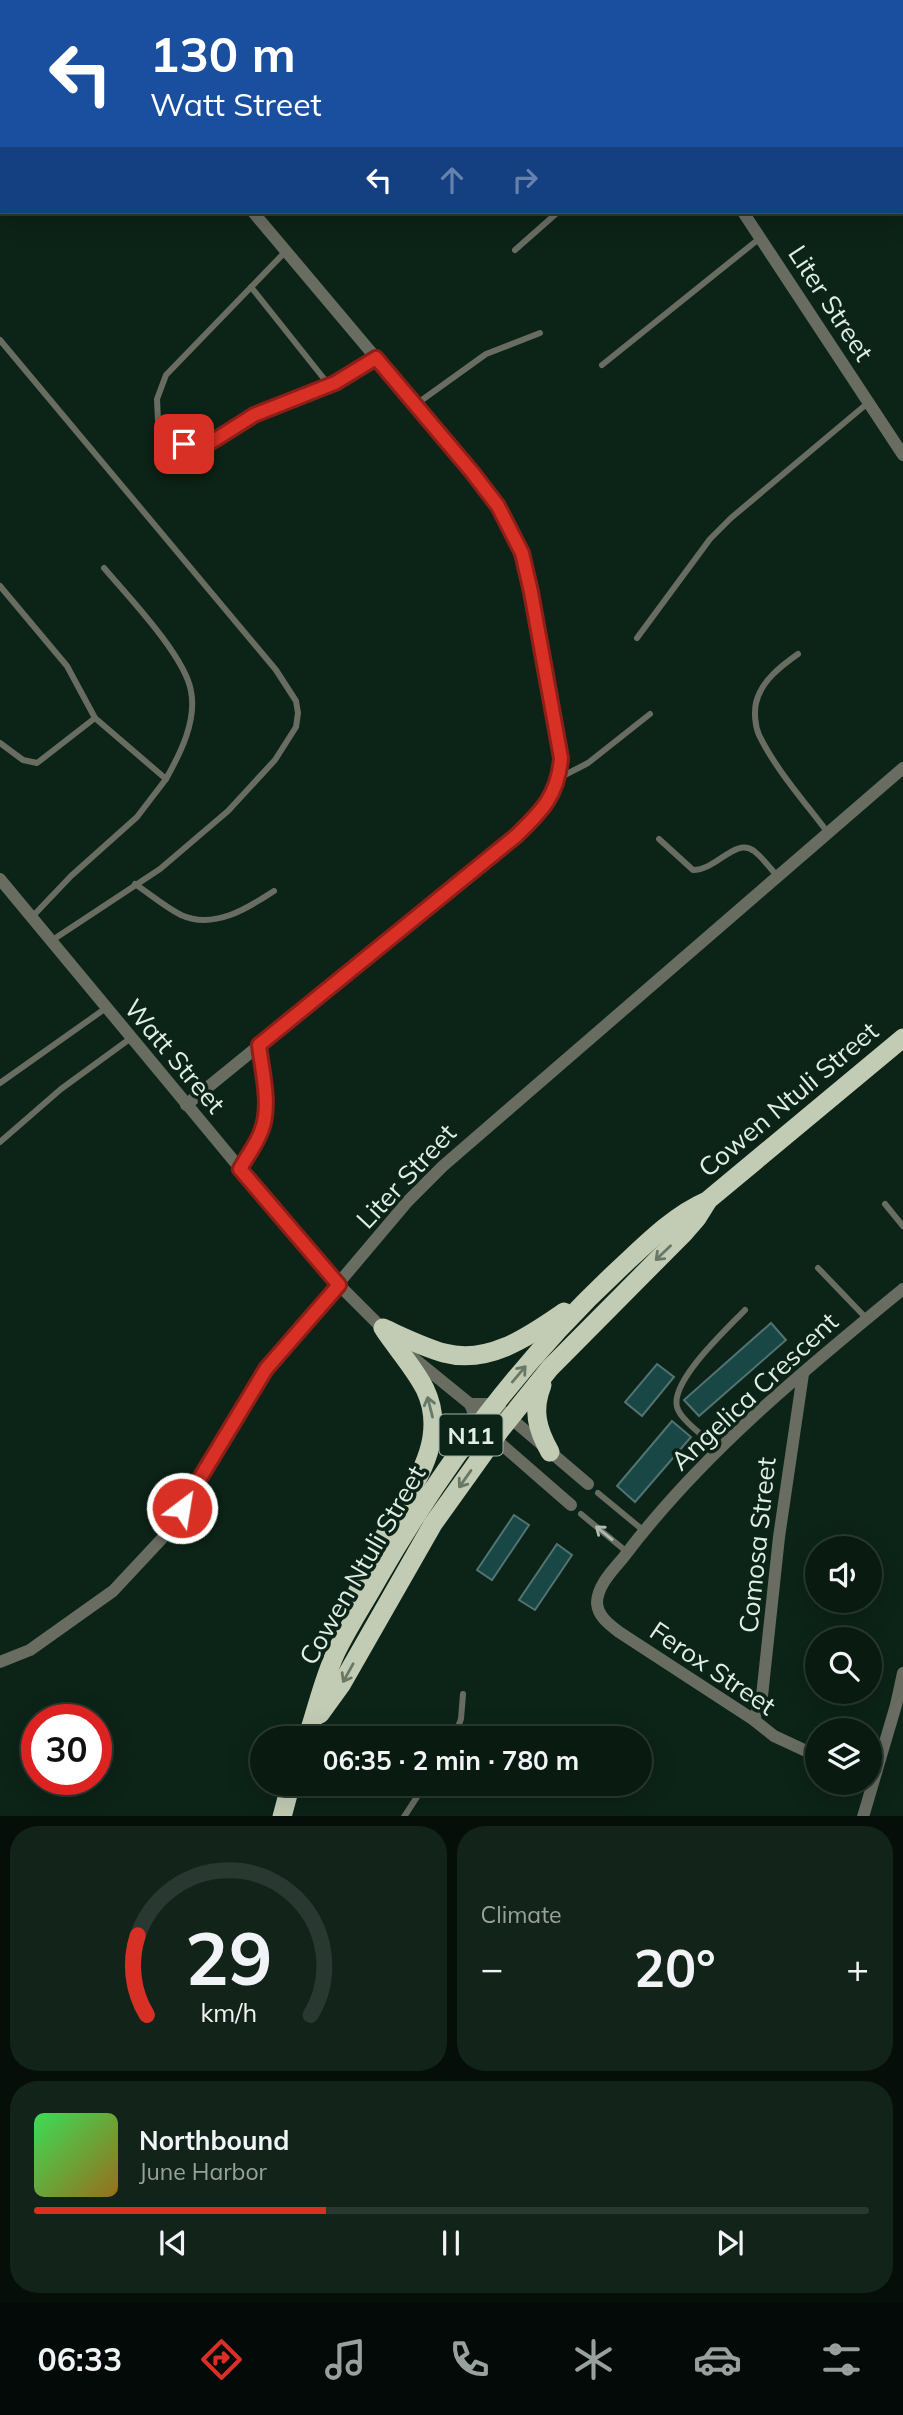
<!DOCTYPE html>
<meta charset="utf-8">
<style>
body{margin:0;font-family:Mulish,sans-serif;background:#12231a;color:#f1f3f6;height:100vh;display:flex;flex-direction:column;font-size:26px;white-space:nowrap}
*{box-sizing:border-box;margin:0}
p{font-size:23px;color:#99a19f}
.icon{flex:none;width:38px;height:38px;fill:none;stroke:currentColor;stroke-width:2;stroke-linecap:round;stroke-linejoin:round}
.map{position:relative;height:1816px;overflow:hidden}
.sheet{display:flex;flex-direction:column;gap:10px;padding:10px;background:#050e09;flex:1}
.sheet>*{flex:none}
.banner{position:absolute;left:0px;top:0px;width:903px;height:214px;box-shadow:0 7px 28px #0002,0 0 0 2px #293831;background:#1a4fa0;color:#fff;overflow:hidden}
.tools{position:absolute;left:805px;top:1536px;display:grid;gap:14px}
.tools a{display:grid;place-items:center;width:77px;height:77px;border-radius:50%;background:#091a11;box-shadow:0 7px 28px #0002,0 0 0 2px #293831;font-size:35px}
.speed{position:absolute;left:21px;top:1704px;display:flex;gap:14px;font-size:35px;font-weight:700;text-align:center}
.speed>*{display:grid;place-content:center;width:91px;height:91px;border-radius:50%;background:#091a11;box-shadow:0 7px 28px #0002,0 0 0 2px #293831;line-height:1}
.speed .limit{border:10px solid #d22;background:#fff;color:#111}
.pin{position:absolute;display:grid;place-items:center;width:60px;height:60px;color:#fff;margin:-30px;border-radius:14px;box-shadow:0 4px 10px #0006}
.me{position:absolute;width:77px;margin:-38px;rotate:31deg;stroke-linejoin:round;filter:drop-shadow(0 0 5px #0008)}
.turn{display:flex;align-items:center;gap:24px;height:147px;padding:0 35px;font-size:32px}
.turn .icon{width:91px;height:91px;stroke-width:2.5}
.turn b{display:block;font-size:49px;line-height:60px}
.lanes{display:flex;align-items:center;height:66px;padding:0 35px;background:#0003;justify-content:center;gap:35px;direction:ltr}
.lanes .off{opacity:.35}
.big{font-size:52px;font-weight:700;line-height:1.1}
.sheet .card{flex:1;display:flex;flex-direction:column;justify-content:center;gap:10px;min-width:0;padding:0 24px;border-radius:28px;background:#12231a}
.sheet .dial{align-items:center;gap:0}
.dial svg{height:182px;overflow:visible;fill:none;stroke:#293831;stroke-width:7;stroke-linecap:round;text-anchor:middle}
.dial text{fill:#f1f3f6;stroke:none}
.song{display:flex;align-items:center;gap:21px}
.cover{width:84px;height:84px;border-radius:10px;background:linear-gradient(135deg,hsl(130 70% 55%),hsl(40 70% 35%))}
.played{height:7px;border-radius:4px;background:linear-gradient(90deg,#d93025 35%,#293831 35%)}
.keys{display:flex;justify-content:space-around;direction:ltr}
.heat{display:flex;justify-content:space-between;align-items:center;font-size:38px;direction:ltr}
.sheet .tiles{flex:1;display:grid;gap:10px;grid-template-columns:1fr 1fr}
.card:last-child{grid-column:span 2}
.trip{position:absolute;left:250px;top:1726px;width:402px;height:70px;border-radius:35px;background:#091a11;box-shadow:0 7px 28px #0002,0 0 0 2px #293831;font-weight:700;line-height:70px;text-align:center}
.tab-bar{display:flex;height:112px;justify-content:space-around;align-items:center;background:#040a07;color:#99a19f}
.tab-bar .icon{width:49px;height:49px}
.tab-bar .on{color:#d93025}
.tab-bar b{font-size:32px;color:#f1f3f6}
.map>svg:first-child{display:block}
.building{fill:#194746;stroke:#527371;stroke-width:2}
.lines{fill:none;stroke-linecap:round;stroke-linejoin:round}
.service{stroke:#686c61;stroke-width:6}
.minor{stroke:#686c61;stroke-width:12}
.trunk{stroke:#c2ccb4;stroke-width:19}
.oneway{stroke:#677866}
.oneway2{stroke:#b0bab0}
.route-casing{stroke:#8d1f18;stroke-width:18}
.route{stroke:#d93025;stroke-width:12}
.labels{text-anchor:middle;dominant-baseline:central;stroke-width:7;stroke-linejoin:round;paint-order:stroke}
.shield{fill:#0c2317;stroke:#a0b1a7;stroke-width:2}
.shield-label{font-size:24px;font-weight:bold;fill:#e0eee5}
.street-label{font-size:26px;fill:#e0eee5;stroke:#0c2317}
</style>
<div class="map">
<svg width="903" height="1817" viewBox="0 0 903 1817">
<rect width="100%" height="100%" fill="#0c2317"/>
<g class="building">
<path d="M771,1323L786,1340L699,1416L684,1400Z"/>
<path d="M657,1364L674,1377L642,1416L625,1402Z"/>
<path d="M672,1421L691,1437L635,1502L617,1486Z"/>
<path d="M514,1515L529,1525L492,1580L477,1570Z"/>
<path d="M557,1544L572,1555L535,1610L519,1600Z"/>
</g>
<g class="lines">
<g class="service">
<path d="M366,0L367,2"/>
<path d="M223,2L225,0"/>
<path d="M421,2L422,0"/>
<path d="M0,69L2,71"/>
<path d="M0,144L2,143"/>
<path d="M0,186L2,184"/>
<path d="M515,250L558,212"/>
<path d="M286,251L166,375L157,399L158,421L174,438L184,444L199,447L219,438L254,415L335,383L376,358"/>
<path d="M251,287L329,385"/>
<path d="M0,340L276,670L296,701L298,713L296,727L275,760L228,811L160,869L51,941"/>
<path d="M602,365L760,238"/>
<path d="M415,405L486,354L540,333"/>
<path d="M0,586L67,666L95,718L166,779C180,754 197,721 191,691C185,656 128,596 104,568"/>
<path d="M637,638L710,539L731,518L869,402"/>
<path d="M798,654C781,666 761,681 756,703C754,712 755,726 759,735C776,770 805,802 828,833"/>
<path d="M0,743L23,760L37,763L95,718"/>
<path d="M559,778L588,763L650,714"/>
<path d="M659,839L693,870C717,870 735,837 754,851C763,858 770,868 777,876"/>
<path d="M135,884C150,894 165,907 181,915C214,930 248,908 274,891"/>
<path d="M32,917L71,876L137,817L166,779"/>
<path d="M0,1083L106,1008"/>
<path d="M0,1142L61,1089L131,1038"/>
<path d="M240,1169C247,1156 257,1144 262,1130C271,1105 262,1073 259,1047"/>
<path d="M885,1204L903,1226"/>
<path d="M818,1268L867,1319"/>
<path d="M719,1450C709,1440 680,1420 677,1407C670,1381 728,1328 745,1310"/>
<path d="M598,1493L644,1531"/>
<path d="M581,1514L627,1552"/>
<path d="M454,1738L461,1719L463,1694"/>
<path d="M404,1817L426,1783"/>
</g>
<g class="minor">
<path d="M78,0L80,2"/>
<path d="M743,212L903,455"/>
<path d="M0,879L297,1237L339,1285L388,1334"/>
<path d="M186,1105L516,836C542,811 558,795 560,758L531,592L522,553L498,506L472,472L253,212"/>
<path d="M411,1356L470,1404L478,1424L571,1505"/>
<path d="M470,1404H494L588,1484"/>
<path d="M0,1662L30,1650L113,1591L170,1530L266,1369L408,1201L443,1166L903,768"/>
<path d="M754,1720L762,1696L779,1537L803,1374"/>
<path d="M817,1756L774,1736L754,1720L619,1632C610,1625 598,1617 597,1603C597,1586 613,1570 623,1558C700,1455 804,1370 903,1289"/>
<path d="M863,1817L896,1705L903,1673"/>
</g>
<g class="trunk">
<path d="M383,1328C403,1337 423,1347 444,1353C489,1365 529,1336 564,1312"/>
<path d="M542,1385C532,1410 537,1429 550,1452"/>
<path d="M356,1595C364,1575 374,1556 384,1537C408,1492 451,1443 425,1389C415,1369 398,1350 385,1331"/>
<path d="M320,1714L341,1685L433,1524L501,1429L550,1368L684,1233L697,1218L707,1202"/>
<path d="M307,1738C317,1709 323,1680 336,1652C348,1627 364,1603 378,1578C444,1464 522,1359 619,1269C646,1244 673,1216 707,1201L903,1038"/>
<path d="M282,1817L291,1783"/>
</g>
</g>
<defs><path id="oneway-shaft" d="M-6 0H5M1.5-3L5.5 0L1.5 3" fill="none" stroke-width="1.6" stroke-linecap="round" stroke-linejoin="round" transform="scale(1.75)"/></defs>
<g class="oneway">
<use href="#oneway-shaft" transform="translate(663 1253) rotate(136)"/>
<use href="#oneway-shaft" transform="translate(519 1374) rotate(-50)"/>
<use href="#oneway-shaft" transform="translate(430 1407) rotate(-104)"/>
<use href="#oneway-shaft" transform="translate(465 1479) rotate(125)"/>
<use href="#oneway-shaft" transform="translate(348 1673) rotate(119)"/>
</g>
<use class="oneway2" href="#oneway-shaft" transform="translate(604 1533) rotate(-141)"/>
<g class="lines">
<g class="route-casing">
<path id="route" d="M182,1508L266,1369L339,1285L240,1169C247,1156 257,1144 262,1129C271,1104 262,1072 259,1045L516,836C542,811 558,795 561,758L531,592L522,553L498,506L472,472L376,358L335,383L254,415L205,446L194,447L184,444"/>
</g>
<use href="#route" class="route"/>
</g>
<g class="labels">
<rect class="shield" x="439.5" y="1414.5" width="63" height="41" rx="5"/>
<g class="shield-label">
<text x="471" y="1435">N11</text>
</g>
<g class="street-label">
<text transform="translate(831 303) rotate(57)">Liter Street</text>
<text transform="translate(175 1056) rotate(50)">Watt Street</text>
<text transform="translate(788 1099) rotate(-40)">Cowen Ntuli Street</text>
<text transform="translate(406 1176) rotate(-47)">Liter Street</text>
<text transform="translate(754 1391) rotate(-43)">Angelica Crescent</text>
<text transform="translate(757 1545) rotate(-84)">Comosa Street</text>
<text transform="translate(362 1565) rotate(-60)">Cowen Ntuli Street</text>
<text transform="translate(713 1668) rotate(34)">Ferox Street</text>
</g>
</g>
</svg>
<div class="tools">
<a><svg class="icon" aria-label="sound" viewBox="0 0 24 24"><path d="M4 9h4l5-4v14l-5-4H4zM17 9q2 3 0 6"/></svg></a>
<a><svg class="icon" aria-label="search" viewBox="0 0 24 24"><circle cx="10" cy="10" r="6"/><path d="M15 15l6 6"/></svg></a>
<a><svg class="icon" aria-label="layers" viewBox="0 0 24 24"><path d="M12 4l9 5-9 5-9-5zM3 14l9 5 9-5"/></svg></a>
</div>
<div class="speed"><div class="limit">30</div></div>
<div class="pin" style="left:184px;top:444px;background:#d93025"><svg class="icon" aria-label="arrive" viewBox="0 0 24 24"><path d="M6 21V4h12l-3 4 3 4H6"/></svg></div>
<svg class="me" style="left:182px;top:1508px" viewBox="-20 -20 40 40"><circle r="17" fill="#d93025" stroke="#fff" stroke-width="3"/><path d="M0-11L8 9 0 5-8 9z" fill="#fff"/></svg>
<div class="trip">06:35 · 2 min · 780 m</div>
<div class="banner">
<div class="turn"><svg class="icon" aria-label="left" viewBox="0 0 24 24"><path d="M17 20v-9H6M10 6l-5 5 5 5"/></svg><div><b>130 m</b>Watt Street</div></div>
<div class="lanes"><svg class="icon" aria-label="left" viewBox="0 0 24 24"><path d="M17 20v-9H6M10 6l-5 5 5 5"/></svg><svg class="icon off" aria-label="ahead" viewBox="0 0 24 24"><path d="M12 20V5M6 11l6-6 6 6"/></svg><svg class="icon off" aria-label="right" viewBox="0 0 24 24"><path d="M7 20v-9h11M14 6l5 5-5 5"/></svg></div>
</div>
</div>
<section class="sheet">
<div class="tiles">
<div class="card dial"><svg viewBox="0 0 100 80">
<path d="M14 69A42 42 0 1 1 86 69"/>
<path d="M14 69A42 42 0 0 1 10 34" stroke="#d93025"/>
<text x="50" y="56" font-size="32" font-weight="700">29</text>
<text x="50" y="72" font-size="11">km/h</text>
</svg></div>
<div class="card"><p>Climate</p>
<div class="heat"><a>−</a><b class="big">20°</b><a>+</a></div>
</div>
<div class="card">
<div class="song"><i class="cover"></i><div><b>Northbound</b><p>June Harbor</p></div></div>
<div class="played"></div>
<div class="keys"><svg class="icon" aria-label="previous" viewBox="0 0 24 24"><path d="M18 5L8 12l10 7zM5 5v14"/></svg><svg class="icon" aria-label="pause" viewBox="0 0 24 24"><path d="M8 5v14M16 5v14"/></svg><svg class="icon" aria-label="next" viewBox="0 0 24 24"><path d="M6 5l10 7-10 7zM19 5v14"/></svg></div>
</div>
</div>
</section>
<nav class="tab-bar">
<b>06:33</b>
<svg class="icon on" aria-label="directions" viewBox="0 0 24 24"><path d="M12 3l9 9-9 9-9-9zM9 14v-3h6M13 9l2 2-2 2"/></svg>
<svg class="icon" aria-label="music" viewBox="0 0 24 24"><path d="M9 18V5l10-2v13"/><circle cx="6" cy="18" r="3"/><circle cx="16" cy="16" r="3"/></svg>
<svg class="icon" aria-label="phone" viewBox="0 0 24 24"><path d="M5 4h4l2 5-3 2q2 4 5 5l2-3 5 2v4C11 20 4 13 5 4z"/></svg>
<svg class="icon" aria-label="climate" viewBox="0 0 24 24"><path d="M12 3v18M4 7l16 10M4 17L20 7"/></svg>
<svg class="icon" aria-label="car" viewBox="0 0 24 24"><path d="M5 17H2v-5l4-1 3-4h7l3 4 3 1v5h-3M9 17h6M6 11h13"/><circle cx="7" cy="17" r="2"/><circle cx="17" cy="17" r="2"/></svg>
<svg class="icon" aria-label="filters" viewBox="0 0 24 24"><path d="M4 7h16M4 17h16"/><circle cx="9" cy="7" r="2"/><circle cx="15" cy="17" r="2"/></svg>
</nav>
